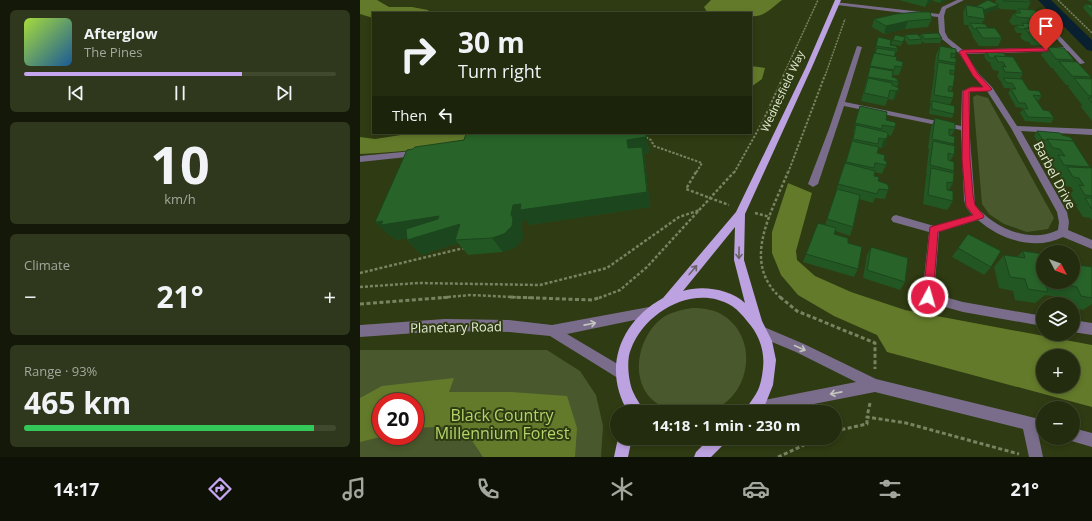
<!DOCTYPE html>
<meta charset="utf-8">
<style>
body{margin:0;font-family:"Open Sans",sans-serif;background:#2f381c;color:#f1f3f6;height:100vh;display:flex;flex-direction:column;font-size:15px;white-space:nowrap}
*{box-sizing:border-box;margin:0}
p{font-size:13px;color:#a3a79e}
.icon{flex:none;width:22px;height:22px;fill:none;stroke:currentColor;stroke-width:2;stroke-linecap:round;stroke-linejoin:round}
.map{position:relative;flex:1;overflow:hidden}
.side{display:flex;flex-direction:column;gap:10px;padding:10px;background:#131808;width:360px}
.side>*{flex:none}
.banner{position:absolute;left:12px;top:12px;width:380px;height:122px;border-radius:0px;box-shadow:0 2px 6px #0003,0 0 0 1px #40482e;background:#232c0e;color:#f1f3f6;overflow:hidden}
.needle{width:26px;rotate:131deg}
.buttons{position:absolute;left:676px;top:245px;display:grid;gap:8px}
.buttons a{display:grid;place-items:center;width:44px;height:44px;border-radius:50%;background:#232c0e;box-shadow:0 2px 6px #0003,0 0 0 1px #40482e;font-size:20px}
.speed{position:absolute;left:12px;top:393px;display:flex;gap:8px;font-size:20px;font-weight:700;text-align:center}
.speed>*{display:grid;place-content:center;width:52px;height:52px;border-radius:50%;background:#232c0e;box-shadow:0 2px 6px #0003,0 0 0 1px #40482e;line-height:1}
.speed .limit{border:6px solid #d22;background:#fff;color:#111}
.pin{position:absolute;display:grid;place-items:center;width:34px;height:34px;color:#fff;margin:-41px -17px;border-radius:50% 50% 50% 0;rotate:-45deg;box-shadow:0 0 4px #0007}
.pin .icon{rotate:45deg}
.me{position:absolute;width:44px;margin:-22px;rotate:6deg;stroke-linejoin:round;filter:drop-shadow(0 0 3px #0008)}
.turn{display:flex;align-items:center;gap:14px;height:84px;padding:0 20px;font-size:18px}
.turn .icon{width:52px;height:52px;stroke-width:2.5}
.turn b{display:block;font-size:28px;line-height:34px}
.then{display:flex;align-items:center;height:38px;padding:0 20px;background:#0003;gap:8px;font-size:15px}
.big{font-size:30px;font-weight:700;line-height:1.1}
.side .tile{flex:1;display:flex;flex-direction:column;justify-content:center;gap:6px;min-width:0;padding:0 14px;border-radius:6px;background:#2f381c}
.side .dial{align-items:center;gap:0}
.dial b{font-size:52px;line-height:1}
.song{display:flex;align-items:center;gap:12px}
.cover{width:48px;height:48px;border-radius:6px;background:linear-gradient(135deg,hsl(80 70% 55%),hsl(210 70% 35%))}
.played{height:4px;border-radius:2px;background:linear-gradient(90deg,#c6a6f0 70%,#40482e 70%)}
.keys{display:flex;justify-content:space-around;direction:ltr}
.heat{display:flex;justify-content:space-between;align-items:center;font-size:22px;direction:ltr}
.charge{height:6px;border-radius:3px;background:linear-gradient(90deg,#34c759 93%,#40482e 0)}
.trip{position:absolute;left:250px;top:405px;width:232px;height:40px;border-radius:20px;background:#232c0e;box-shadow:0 2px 6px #0003,0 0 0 1px #40482e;font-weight:700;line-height:40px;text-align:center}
.tabs{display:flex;height:64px;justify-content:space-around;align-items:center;background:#0e1206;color:#a3a79e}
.tabs .icon{width:28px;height:28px}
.tabs .selected{color:#c6a6f0}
.tabs b{font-size:18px;color:#f1f3f6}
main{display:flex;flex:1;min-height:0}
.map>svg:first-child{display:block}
.green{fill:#4a582d;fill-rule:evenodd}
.forest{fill:#637a2a;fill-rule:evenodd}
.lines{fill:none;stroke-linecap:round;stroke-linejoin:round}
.canal{fill:#092031;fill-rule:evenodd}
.path-far3{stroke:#788361;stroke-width:1.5;stroke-dasharray:2 1;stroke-linecap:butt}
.path-far2{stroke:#788361;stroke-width:2;stroke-dasharray:2.5 1.5;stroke-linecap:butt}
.path-far1{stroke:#788361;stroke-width:2.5;stroke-dasharray:3 2;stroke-linecap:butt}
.path{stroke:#788361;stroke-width:3;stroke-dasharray:4 2.5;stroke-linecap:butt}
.minor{fill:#7a6d8b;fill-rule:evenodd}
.major{fill:#bda2e1;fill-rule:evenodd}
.wall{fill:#225623}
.shaded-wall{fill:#1c461d}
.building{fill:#286429;stroke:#1c461d}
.oneway{stroke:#686465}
.oneway2{stroke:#c3c5be}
.route{fill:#e11d48;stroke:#92132f}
.labels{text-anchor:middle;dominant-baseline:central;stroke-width:4;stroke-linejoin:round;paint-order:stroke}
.far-street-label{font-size:11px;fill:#e2ebd4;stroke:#2f3b12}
.street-label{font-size:13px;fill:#e2ebd4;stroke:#2f3b12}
.near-park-label{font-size:16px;fill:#b3d56a;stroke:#2f3b12}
</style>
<main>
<section class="side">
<div class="tile">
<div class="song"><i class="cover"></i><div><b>Afterglow</b><p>The Pines</p></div></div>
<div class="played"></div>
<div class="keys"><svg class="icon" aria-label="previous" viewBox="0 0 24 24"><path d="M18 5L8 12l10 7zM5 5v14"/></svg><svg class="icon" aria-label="pause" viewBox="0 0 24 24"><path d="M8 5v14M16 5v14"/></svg><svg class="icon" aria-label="next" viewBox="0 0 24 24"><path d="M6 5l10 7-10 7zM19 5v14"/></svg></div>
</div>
<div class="tile dial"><b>10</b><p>km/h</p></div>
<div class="tile"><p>Climate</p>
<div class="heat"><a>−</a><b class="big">21°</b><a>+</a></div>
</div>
<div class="tile"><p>Range · 93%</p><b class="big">465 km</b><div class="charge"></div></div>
</section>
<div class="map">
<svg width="732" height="457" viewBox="0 0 732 457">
<rect width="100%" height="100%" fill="#2f3b12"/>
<g class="green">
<path d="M617,95L628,98L694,218L688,229L667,232L644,224L629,214L622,204L613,97Z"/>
<path d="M332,308C342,308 352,309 361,314C400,336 392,397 350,411C344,413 336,412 329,412C314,412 308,411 295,402C269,382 277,338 301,319C310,312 321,310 332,308Z"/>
<path d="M0,350H187L220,371L236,395L243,426L241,457H0ZM21,402H55V436H21Z"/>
</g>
<g class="forest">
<path d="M0,0H17L29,7H52L68,10L70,13H13V18L0,14Z"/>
<path d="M351,0H422C413,7 403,18 391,16V13C385,13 380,11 374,12C365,12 357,13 347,12L344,7Z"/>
<path d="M391,66L405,68L402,79L391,87Z"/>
<path d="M54,133H211C140,137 71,151 0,154V137L15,139Z"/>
<path d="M428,183L452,193L436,251L437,260L455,276L491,292L545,310L732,345V407L527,352L517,335L474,316L438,295L421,275L412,253V232ZM683,356H713V386H683Z"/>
<path d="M94,378L89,392H151L207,396L217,428L215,457H123L113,442L98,426L55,428V402H21V436H24L0,442V398L22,386Z"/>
</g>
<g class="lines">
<path class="canal" d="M678,0H691L732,40V51L727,50Z"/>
<g class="path-far3">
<path d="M698,0L732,33"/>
<path d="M423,76L458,0"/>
<path d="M465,76L485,19"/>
</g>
<g class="path-far2">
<path d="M279,133L291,140L294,146L342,163L336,173"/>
<path d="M374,173L403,121L424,75"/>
<path d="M428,173L465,75"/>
</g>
<g class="path-far1">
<path d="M336,172L326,189L369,205"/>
<path d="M395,213L410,217"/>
<path d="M0,273L104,248"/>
<path d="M0,287L58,283L180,285L247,268L319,217L340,210"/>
<path d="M78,298L110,295L174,298"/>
<path d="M239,298L260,290L287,267L374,172"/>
<path d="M421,298C380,262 412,212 428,172"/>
</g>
<g class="path">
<path d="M150,297L232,300L241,297"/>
<path d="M420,297L437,311L515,343V369"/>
<path d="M0,304L90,297"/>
<path d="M510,403L507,417L546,423L659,454"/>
<path d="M475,431L507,424V417"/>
<path d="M418,457L459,438"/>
</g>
<g class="minor">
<path d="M597,0H604L586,9L584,16L585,32L588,38L603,50L704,47L680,20V18L682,17L725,63L720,64L708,51L606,54L619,74L632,87L657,126L732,129V135L661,131L707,212L709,222L708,230L732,240V249L703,237C675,251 641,240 618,220L579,232L574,294L603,302L683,316V326L603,312L564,301L562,297L569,232L533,222L531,219L533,216L536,215L574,226L612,215L606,207L604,200L601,130L484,106L458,184L453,187L448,184L469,129L497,46L502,47L485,102L601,126L602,91L611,87H623L614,76L599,53L582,39L579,32L578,17L477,5L474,3L475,2L579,14L582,7ZM612,91H627L651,128L697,212L699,222L698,230C670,244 634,228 615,205L610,138V92Z"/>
<path d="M53,151L57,154L54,161H48L47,157L0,162V156Z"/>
<path d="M289,307L293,308L295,312L293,316L289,317L207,334L266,369L267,374L266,379L261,380L190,336L149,332L85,331L0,337V325L85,319L149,320L192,325Z"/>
<path d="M713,320L732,323V335L713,332Z"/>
<path d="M404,327L444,344L516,379L683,420V434L678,433L683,457H669L663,429L515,392L413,412H388L387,409L389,404L394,402L496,382L436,352L400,337L398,333L400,329Z"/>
<path d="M713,428L732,433V447L708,440L707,438H713Z"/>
</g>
<g class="major">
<path d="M475,0H481L452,67L385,214L384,260L402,321L412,341L416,360L413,385L405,405L400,412H384C387,406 391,402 394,397C400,389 402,378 403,368C405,351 399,334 387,321C383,316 378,310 372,306C335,283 285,311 271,349C267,358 268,372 270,382C272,394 279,401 284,412H268C242,368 260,322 303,298L376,212L446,67ZM375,227L374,260L385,303C370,289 342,285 323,291Z"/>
<path d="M258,438H272L268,457H254Z"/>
<path d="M320,438H367L365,443L351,457H334L336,452L343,445H327L322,443Z"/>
</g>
</g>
<g class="wall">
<path d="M539,0H572L571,2L565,7Z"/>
<path d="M573,0H586L580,3L573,1Z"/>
<path d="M636,0H669L671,2L667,10L681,19L678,24L682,28L696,37L691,46L671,45L669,42L664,41L660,37L662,33H657L654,29L656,25H652L649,21L654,13H656L657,10L640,9L638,7L637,9L624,14L625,19L622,23L642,38L638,46H619L612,36L613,34H612L608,27L609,25H604L603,13L606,5L615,7L636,3L635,2Z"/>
<path d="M727,0H732V3Z"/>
<path d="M725,4L732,5V18L723,8Z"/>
<path d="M514,19H572L568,27L545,29L524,34L512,27Z"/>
<path d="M561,34L582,38L580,43H564L562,41L561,44L548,45L544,39L541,46L531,44L535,35L544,37L545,35L560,37Z"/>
<path d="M518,37L530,45L538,49L536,53H535L534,57L542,67L539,75H533L532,77L539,82L537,87L538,90L535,99L533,100L528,99L525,106L501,101L505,86L508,74L514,53H515L516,51H515Z"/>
<path d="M580,46L596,54L594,58L596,63L595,65V71L593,75V87L591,92L593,98L590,105L594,114L592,118L569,114L570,106L571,104L570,103L575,69H574L576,55Z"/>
<path d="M687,47L714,60L713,61L731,77L730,79H732V121L721,107L722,105L708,87L709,85H706L693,69L694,68H691L681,55Z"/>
<path d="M626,52L646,57L663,73L660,79L669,90L682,96L679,100H676L683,110L694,118L691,123L665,121L660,113L663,109L662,108L656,107L648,93L650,90V88H644L641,82L642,81H640L637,75L639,72L638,71L633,70L630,64L631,63L628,62L624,56Z"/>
<path d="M500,106L526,120L535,127L531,136L528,135L524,147L521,148H519L517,153L524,160L526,165L522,174L514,172V176L518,181L528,190L525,199L515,198L513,203L499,199L493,227L490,236L475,231L474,234L488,243L498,269L494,277L443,262L446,254L465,225L490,148L494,132H493Z"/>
<path d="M575,118L595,130L591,136L594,144V155L590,161L594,171L592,173L593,183L589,190L593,201L587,210L563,204L566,176L567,174H566L569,149L568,148L571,127Z"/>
<path d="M677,131L702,135L712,141L730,167L729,168H732V220L730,218L723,217L716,206L718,204H716L710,194L713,191L711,187L705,186L699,175L700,174H696L691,164L694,160L693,157H685L680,148L683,145L679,144L674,136Z"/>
<path d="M104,140L288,144L289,153L284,154L285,162L290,207L169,225L166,220H163L161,230L163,233L162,241L154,248L143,252L108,255L98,243L62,255L47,240V238L37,240L34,237H31L15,222L53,149Z"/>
<path d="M608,234L631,267L624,275L592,257Z"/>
<path d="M511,247L545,282L540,290L503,278L507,255Z"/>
<path d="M663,251L683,282H713L718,265L732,267V304L723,310L713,308V304H705L703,298L685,295L675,303L655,300L653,291L639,288L634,267L644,255L657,257Z"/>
</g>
<g class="shaded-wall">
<path d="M568,0H572L571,2L565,7Z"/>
<path d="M581,0H586L580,3Z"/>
<path d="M639,5L637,9L621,15L623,11Z"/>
<path d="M548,21L545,29L524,34L526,26Z"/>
<path d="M538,90L535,99L533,100L536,91Z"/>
<path d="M286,133L288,144L289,153L284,154L285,162L290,207L169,225L166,220H163L161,230L163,233L162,241L154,248L143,252L132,238L151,215L153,205L268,148L267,140Z"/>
<path d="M527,138L524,147L521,148L524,139Z"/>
<path d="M79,216L100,224L95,240L98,243L62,255L47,240L59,236L37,240L34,237H31L15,222Z"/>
</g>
<g class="building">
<path d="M628,0L639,5L623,10V8L615,7Z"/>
<path d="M643,0H669L671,2L644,1Z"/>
<path d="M725,4L732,5V11Z"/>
<path d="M606,5L623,8L625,19L607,16Z"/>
<path d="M658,9L675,10L681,19L657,17L654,13H661Z"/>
<path d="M558,12H570L572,19L548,21L526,26L514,19L536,14Z"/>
<path d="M610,23L625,24L628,28H616L615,29H614Z"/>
<path d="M662,23L679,24L682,28L668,27L667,29H659L656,25L664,26Z"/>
<path d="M668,27L688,28L696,37L676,36L674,33H669L664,28L669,29Z"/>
<path d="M616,28H635L642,38H623Z"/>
<path d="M578,33L582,38L565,39L561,34Z"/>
<path d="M557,34L562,39L550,40L545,35Z"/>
<path d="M535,35L545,37L543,42L533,40Z"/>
<path d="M518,37L531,40L530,45L536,46L538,49L516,46Z"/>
<path d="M580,46L596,49V54L591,53V58H596V63L578,60Z"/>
<path d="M687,47L704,48L714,60L696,59Z"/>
<path d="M517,48L536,51L534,57L515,53Z"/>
<path d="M626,52L644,53L646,57L635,56L634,58H630Z"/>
<path d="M514,53L537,57L536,60L543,62L542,67L535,66L534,70L510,66Z"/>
<path d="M635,56L653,57L663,73L645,72L642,66L646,67L643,62H638Z"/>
<path d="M699,61L717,62L731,77L712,76Z"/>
<path d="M578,62L595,65V71L590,70V74L595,75L593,87L589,86L588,91L594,92L593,98L574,95Z"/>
<path d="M510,67L533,71L532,77L536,78L539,82L508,77Z"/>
<path d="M508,78L532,83V85L539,88L538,90L536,91L530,90L528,98L504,93Z"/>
<path d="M643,78L662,79L669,90L679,91L682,96L673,95L683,110L689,111L694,118L668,117L663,109H668L665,103H659L651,89H656L652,83H647Z"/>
<path d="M714,78L732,79V96H729Z"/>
<path d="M728,98H732V103Z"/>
<path d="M572,101L595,106L594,114L572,109Z"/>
<path d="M500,106L527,112L526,120L534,122L536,123L535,127L522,125V129L495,123Z"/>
<path d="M575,118L595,123V130L589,129V135L595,137L594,144L572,139Z"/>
<path d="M496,125L526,132L528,134L527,138L524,139L519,138L518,144L493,139Z"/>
<path d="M677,131L700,133L702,135L710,137L713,140L712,141L687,139L686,140H683Z"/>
<path d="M118,133H286V137L267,140L268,148L282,147L287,192L160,210L161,204L153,205L151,215L153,218L152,226L144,234L132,238L95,240L100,224L47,240L46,229L78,219L79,216L21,225L23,221L15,222L47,150L53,149L55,147L104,140L106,134Z"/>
<path d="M687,139L713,141L730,167L704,165L698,155L705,156L700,149L693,148Z"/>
<path d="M492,141L519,147L517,153L525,155L524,160L527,162L526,165L515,163L514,168L486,162Z"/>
<path d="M573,141L595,146L594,155L588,153V160L594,162V171L570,165Z"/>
<path d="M485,163L515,171L514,176L519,177L518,181L527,184L529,187L528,190L519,189L517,194L478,184Z"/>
<path d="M707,167L732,168V196L725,195L719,185L724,186L719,178L713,177Z"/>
<path d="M571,168L594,173L593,183L587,182V190L593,191V201L568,195Z"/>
<path d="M477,189L500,195L493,227L467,219Z"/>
<path d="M725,198H732V209Z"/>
<path d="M458,223L476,228L474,234L488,238V243L502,247L498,269L446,254Z"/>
<path d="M608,234L641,251L631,267L598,248Z"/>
<path d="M511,247L548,258L545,282L507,270Z"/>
<path d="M663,251L683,254V282H685L688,292L668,289L665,279L650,277L644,255L665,258Z"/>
<path d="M713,259H716L718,265L732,267V298L721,296L717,287L689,282H713Z"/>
</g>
<defs><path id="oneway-shaft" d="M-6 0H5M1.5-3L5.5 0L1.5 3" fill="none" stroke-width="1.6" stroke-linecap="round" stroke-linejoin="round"/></defs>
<g class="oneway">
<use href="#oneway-shaft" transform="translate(379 253) rotate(91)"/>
<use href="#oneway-shaft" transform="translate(333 270) rotate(-50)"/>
</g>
<g class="oneway2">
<use href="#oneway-shaft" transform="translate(230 324) rotate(-11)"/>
<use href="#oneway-shaft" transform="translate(440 348) rotate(24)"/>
<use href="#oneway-shaft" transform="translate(476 393) rotate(169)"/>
</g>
<path class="route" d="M686,48H688V51L606,53L618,74L632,89L629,91L609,92L610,159L613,195L615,205L624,216L623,218L578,232L573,297L572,300L568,301L564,300L563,297L570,227L613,215L606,206L605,195L602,159L603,91L611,87H623L613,76L599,52L602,50Z"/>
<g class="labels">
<g class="far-street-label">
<text transform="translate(422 91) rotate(-65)">Wednesfield Way</text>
</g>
<g class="street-label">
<text transform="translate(695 175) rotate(62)">Barbel Drive</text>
<text transform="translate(96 327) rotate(-1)">Planetary Road</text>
</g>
<g class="near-park-label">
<text x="142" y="415">Black Country<tspan x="142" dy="18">Millennium Forest</tspan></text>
</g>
</g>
</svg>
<div class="buttons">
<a><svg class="needle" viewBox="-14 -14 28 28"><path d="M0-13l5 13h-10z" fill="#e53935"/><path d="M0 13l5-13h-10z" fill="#a3a79e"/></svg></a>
<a><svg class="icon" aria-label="layers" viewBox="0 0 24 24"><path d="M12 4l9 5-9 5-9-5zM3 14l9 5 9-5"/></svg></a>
<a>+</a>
<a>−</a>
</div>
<div class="speed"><div class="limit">20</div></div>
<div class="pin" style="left:686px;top:50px;background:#d93025"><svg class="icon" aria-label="arrive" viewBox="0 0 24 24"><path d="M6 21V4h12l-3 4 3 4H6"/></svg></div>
<svg class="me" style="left:568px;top:297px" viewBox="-20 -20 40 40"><circle r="17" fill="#e11d48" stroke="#fff" stroke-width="3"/><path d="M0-11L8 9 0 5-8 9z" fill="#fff"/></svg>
<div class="trip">14:18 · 1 min · 230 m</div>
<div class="banner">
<div class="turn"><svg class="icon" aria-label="right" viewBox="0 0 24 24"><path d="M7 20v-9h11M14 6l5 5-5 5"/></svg><div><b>30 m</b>Turn right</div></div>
<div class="then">Then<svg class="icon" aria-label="left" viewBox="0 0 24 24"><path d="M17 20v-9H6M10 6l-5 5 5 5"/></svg></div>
</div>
</div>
</main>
<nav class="tabs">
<b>14:17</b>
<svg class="icon selected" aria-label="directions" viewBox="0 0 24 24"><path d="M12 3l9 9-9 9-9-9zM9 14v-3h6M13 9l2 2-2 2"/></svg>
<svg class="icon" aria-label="music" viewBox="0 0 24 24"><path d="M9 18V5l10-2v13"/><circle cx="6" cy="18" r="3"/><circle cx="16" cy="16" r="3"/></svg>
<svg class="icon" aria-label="phone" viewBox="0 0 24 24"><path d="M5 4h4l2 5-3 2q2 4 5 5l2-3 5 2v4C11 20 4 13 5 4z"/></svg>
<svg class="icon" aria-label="climate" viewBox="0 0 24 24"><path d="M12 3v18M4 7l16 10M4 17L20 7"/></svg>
<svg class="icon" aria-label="car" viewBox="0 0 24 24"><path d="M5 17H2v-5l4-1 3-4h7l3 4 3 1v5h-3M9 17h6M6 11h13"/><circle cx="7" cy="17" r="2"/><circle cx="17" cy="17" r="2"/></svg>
<svg class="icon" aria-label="filters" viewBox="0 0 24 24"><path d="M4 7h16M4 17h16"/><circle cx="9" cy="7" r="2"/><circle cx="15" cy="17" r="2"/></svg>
<b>21°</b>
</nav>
